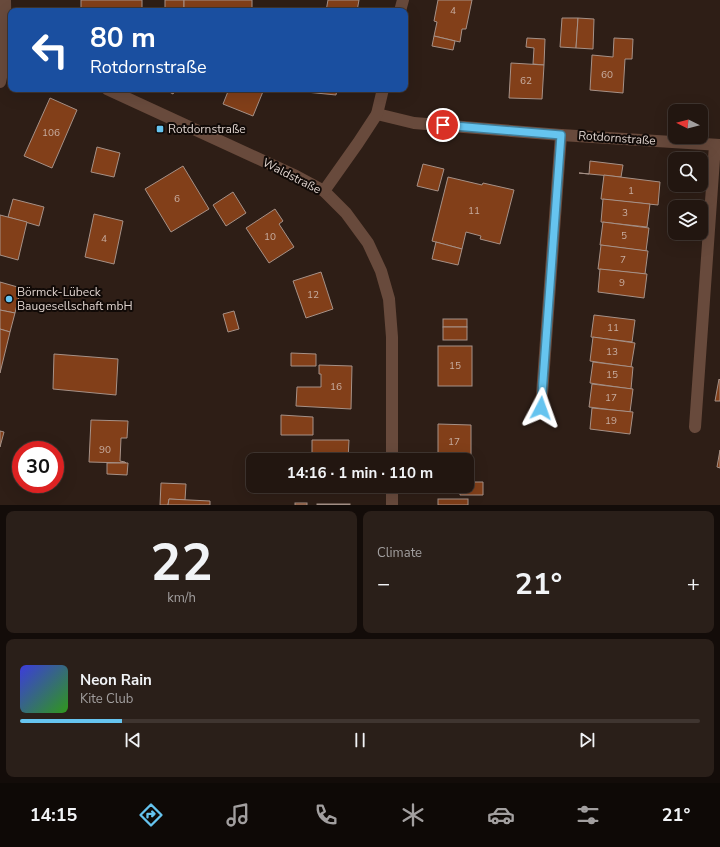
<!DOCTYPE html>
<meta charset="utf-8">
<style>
body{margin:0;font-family:"Nunito Sans",sans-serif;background:#2a1f19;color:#f1f3f6;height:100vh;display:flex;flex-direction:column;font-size:15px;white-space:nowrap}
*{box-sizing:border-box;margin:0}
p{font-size:13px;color:#a29f9f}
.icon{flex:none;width:22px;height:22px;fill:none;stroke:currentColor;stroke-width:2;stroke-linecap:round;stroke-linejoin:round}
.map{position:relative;height:505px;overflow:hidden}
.drawer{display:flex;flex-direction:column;gap:6px;padding:6px;background:#130c09;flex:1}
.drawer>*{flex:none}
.banner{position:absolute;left:8px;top:8px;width:400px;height:84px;border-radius:8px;box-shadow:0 4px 16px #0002,0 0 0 1px #3f3530;background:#1a4fa0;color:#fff;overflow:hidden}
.needle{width:26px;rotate:276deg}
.controls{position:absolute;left:668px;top:104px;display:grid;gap:8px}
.controls a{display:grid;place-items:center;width:40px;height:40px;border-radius:8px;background:#221610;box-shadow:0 4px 16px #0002,0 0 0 1px #3f3530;font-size:20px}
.speed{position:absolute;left:12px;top:441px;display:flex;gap:8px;font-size:20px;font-weight:700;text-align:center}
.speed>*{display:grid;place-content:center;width:52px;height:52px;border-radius:50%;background:#221610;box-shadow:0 4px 16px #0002,0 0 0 1px #3f3530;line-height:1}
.speed .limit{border:6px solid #d22;background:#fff;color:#111}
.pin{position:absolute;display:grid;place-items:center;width:34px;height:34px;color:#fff;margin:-17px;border:2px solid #fff;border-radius:50%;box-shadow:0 1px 4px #0007}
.me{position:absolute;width:44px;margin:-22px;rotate:4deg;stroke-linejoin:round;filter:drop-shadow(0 0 3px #0008)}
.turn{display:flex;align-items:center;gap:14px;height:84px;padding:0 16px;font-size:18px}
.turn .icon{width:52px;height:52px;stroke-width:2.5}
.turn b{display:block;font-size:28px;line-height:34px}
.big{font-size:30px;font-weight:700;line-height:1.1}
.drawer .tile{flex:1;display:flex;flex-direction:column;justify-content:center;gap:6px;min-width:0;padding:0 14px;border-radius:8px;background:#2a1f19}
.drawer .dial{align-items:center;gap:0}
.dial b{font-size:52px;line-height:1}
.song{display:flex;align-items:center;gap:12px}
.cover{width:48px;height:48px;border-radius:6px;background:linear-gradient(135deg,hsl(240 70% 55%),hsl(110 70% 35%))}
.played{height:4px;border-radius:2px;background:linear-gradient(90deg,#66c4ef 15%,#3f3530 15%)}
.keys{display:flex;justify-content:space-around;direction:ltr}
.heat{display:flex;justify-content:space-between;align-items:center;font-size:22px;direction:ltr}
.drawer .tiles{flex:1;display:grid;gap:6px;grid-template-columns:1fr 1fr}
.tile:last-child{grid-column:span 2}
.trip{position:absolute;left:246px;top:453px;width:228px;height:40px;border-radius:8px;background:#221610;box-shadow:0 4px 16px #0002,0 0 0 1px #3f3530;font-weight:700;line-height:40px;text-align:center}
.dock{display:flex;height:64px;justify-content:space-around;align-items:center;background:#0e0906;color:#a29f9f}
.dock .icon{width:28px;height:28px}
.dock .active{color:#66c4ef}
.dock b{font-size:18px;color:#f1f3f6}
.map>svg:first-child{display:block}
.building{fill:#823f19;stroke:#a69187}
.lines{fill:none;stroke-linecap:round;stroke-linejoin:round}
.minor{stroke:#684a3c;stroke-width:12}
.route-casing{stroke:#427f9b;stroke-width:10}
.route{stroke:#66c4ef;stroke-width:7}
.poi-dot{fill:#66c4ef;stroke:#110a07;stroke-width:1.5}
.labels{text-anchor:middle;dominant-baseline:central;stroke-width:4;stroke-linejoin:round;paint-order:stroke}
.number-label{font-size:10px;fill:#c7ada0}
.poi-label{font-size:12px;fill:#ded2cd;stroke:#110a07;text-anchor:start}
.street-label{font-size:12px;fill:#ded2cd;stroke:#110a07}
</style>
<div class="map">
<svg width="720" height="505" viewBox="0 0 720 505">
<rect width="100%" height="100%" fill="#2e1e16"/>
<g class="building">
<rect x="81" y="0" width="61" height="11"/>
<rect x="165" y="0" width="19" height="11"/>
<rect x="184" y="0" width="68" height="11"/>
<path d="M328,0H359L357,11H326Z"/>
<path d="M438,0H472L466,29H462L460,42L434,36L437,22L434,21Z"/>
<path d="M562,18H578L576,48L560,47Z"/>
<path d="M578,18L594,19L593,49L576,48Z"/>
<path d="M434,36L455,41L453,50L432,46Z"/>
<path d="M527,38L545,39L544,65L533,64L534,48L526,47Z"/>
<path d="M614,38L633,39L632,59H625L623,93L590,90L592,55L613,57Z"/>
<path d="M511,63L544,65L542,99L509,98Z"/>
<path d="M164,89H176L173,94Z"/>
<path d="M229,89H264L253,116L223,104Z"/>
<path d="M307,89H337L336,95L306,92Z"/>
<path d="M50,98L77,110L52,168L24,156Z"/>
<path d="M97,147L120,153L114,177L91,172Z"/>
<path d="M590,161L623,165L621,177L579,173L589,174Z"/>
<path d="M423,164L444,169L438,191L417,186Z"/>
<path d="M183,166L209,209L171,232L145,189Z"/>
<path d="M604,175L660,182L658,205L601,199Z"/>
<path d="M448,177L482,185L483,183L514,190L500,244L480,239L481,236L466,232L462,249L432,241Z"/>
<path d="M233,192L246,213L226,226L213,205Z"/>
<path d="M13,199L44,207L39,226L8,217Z"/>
<path d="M603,199L650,204L647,227L601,222Z"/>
<path d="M275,209L283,221L279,224L294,247L269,263L246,228Z"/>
<path d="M94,214L123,221L114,264L85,257Z"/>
<path d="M0,215L27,222L18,260L0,255Z"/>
<path d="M603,222L649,228L646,251L600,245Z"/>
<path d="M436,242L462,249L458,265L432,259Z"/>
<path d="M601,245L648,251L645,274L598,269Z"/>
<path d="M600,269L647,274L644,298L598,292Z"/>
<path d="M321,272L333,309L306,318L293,281Z"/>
<path d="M0,282L21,288L15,313L0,310Z"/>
<path d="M0,310L15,313L10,332L0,329Z"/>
<path d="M234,311L239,329L228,332L223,314Z"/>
<path d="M594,315L635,320L632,342L591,337Z"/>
<rect x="443" y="319" width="24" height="8"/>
<rect x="443" y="327" width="24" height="13"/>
<path d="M0,329L10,332L0,373Z"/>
<path d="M593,337L635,343L631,367L590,361Z"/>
<rect x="438" y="346" width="34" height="40"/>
<path d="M291,353L316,354V366H291Z"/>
<path d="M54,354L118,359L116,395L53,389Z"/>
<path d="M593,362L633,367L631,389L590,383Z"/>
<path d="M319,365L352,366L351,409L296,406L297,387H321V374H319Z"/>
<path d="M719,379L720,380V401H715Z"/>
<path d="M592,384L633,389L630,412L589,407Z"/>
<path d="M592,408L633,412L630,434L590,429Z"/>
<path d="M281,415L313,417V435H281Z"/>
<path d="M91,420L128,421L127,438H121L120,461L125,462L126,463L89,462Z"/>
<path d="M438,424L471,425V463H467V460H438Z"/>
<path d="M0,431L4,432L0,447Z"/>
<path d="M312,440H349L348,460H312Z"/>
<path d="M720,450V468L717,467Z"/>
<path d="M107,463H128L127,475L107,474Z"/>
<path d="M467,482H483V495H460V486H467Z"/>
<path d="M161,483L186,484L185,500L169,499L168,505H160Z"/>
<path d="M169,499L210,501V505H168Z"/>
<rect x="438" y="499" width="30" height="6"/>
<rect x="295" y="503" width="12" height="2"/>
<rect x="317" y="504" width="33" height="1"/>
</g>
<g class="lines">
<g class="minor">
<path d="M400,11L403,0"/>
<path d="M0,82L6,52L5,0"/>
<path d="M107,89L296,176L324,191L346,213L368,243L381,271L389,299L392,337V460"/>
<path d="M377,114L414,123L561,135L720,145"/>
<path d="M324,191L358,143L377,114L383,89"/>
<path d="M541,408L561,135"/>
<path d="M695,427L715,145"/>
<path d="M392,486V505"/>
</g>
</g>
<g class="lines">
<g class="route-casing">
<path id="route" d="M443,125L561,135L541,408"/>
</g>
<use href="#route" class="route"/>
</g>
<g class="poi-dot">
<rect x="156" y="125" width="8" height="8" rx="2"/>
<circle cx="9" cy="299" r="4"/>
</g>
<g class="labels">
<g class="number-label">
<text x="453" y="11">4</text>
<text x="607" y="75">60</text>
<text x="526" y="81">62</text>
<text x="51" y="133">106</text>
<text x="631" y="191">1</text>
<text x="177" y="199">6</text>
<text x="474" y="211">11</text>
<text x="625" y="213">3</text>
<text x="624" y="236">5</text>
<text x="270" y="237">10</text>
<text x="104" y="239">4</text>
<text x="623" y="260">7</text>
<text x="622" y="283">9</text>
<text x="313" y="295">12</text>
<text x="613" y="328">11</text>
<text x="612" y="352">13</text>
<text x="455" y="366">15</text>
<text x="612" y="375">15</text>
<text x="336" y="387">16</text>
<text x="611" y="398">17</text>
<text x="611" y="421">19</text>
<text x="454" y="442">17</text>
<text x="105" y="450">90</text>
</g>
<g class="poi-label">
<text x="168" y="129">Rotdornstraße</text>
<text x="17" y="292">Börmck-Lübeck<tspan x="17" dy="14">Baugesellschaft mbH</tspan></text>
</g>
<g class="street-label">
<text transform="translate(617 138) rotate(4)">Rotdornstraße</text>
<text transform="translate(292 176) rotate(27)">Waldstraße</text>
</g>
</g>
</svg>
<div class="controls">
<a><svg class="needle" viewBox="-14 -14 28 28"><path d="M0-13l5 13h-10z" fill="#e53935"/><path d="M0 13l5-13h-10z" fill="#a29f9f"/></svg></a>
<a><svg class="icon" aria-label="search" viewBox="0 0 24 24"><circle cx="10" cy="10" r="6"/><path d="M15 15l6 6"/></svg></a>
<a><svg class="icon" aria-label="layers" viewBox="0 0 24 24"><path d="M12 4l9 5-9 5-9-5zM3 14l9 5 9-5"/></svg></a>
</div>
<div class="speed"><div class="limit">30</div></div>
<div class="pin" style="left:443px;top:125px;background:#d93025"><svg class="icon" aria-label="arrive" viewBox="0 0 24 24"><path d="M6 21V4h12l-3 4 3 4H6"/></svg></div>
<svg class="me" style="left:541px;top:408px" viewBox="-20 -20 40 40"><path d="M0-17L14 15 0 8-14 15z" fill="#66c4ef" stroke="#fff" stroke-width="4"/></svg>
<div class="trip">14:16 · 1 min · 110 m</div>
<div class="banner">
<div class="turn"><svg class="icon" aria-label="left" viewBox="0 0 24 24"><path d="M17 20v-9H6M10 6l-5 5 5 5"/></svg><div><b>80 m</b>Rotdornstraße</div></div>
</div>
</div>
<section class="drawer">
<div class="tiles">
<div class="tile dial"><b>22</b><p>km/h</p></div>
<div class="tile"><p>Climate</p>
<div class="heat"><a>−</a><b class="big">21°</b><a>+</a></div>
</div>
<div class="tile">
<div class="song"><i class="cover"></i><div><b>Neon Rain</b><p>Kite Club</p></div></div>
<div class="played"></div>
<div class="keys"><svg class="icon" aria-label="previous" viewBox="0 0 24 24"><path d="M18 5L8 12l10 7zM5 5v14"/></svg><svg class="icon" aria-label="pause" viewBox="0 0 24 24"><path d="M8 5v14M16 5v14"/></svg><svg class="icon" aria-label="next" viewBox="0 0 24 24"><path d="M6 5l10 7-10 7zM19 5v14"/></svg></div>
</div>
</div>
</section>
<nav class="dock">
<b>14:15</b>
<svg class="icon active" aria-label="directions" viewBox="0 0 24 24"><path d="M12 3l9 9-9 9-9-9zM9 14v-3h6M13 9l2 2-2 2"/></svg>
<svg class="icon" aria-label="music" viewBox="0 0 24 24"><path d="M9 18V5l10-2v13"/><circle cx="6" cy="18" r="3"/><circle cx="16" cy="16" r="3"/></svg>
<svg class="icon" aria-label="phone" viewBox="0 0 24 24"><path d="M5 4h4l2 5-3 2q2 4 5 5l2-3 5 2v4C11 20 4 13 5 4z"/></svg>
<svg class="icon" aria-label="climate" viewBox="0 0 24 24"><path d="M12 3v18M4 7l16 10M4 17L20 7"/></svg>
<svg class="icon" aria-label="car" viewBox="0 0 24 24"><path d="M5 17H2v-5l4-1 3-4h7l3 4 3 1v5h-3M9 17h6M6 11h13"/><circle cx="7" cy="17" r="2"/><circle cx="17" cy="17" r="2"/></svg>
<svg class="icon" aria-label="filters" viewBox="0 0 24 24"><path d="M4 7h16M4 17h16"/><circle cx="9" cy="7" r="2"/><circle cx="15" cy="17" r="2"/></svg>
<b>21°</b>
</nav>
